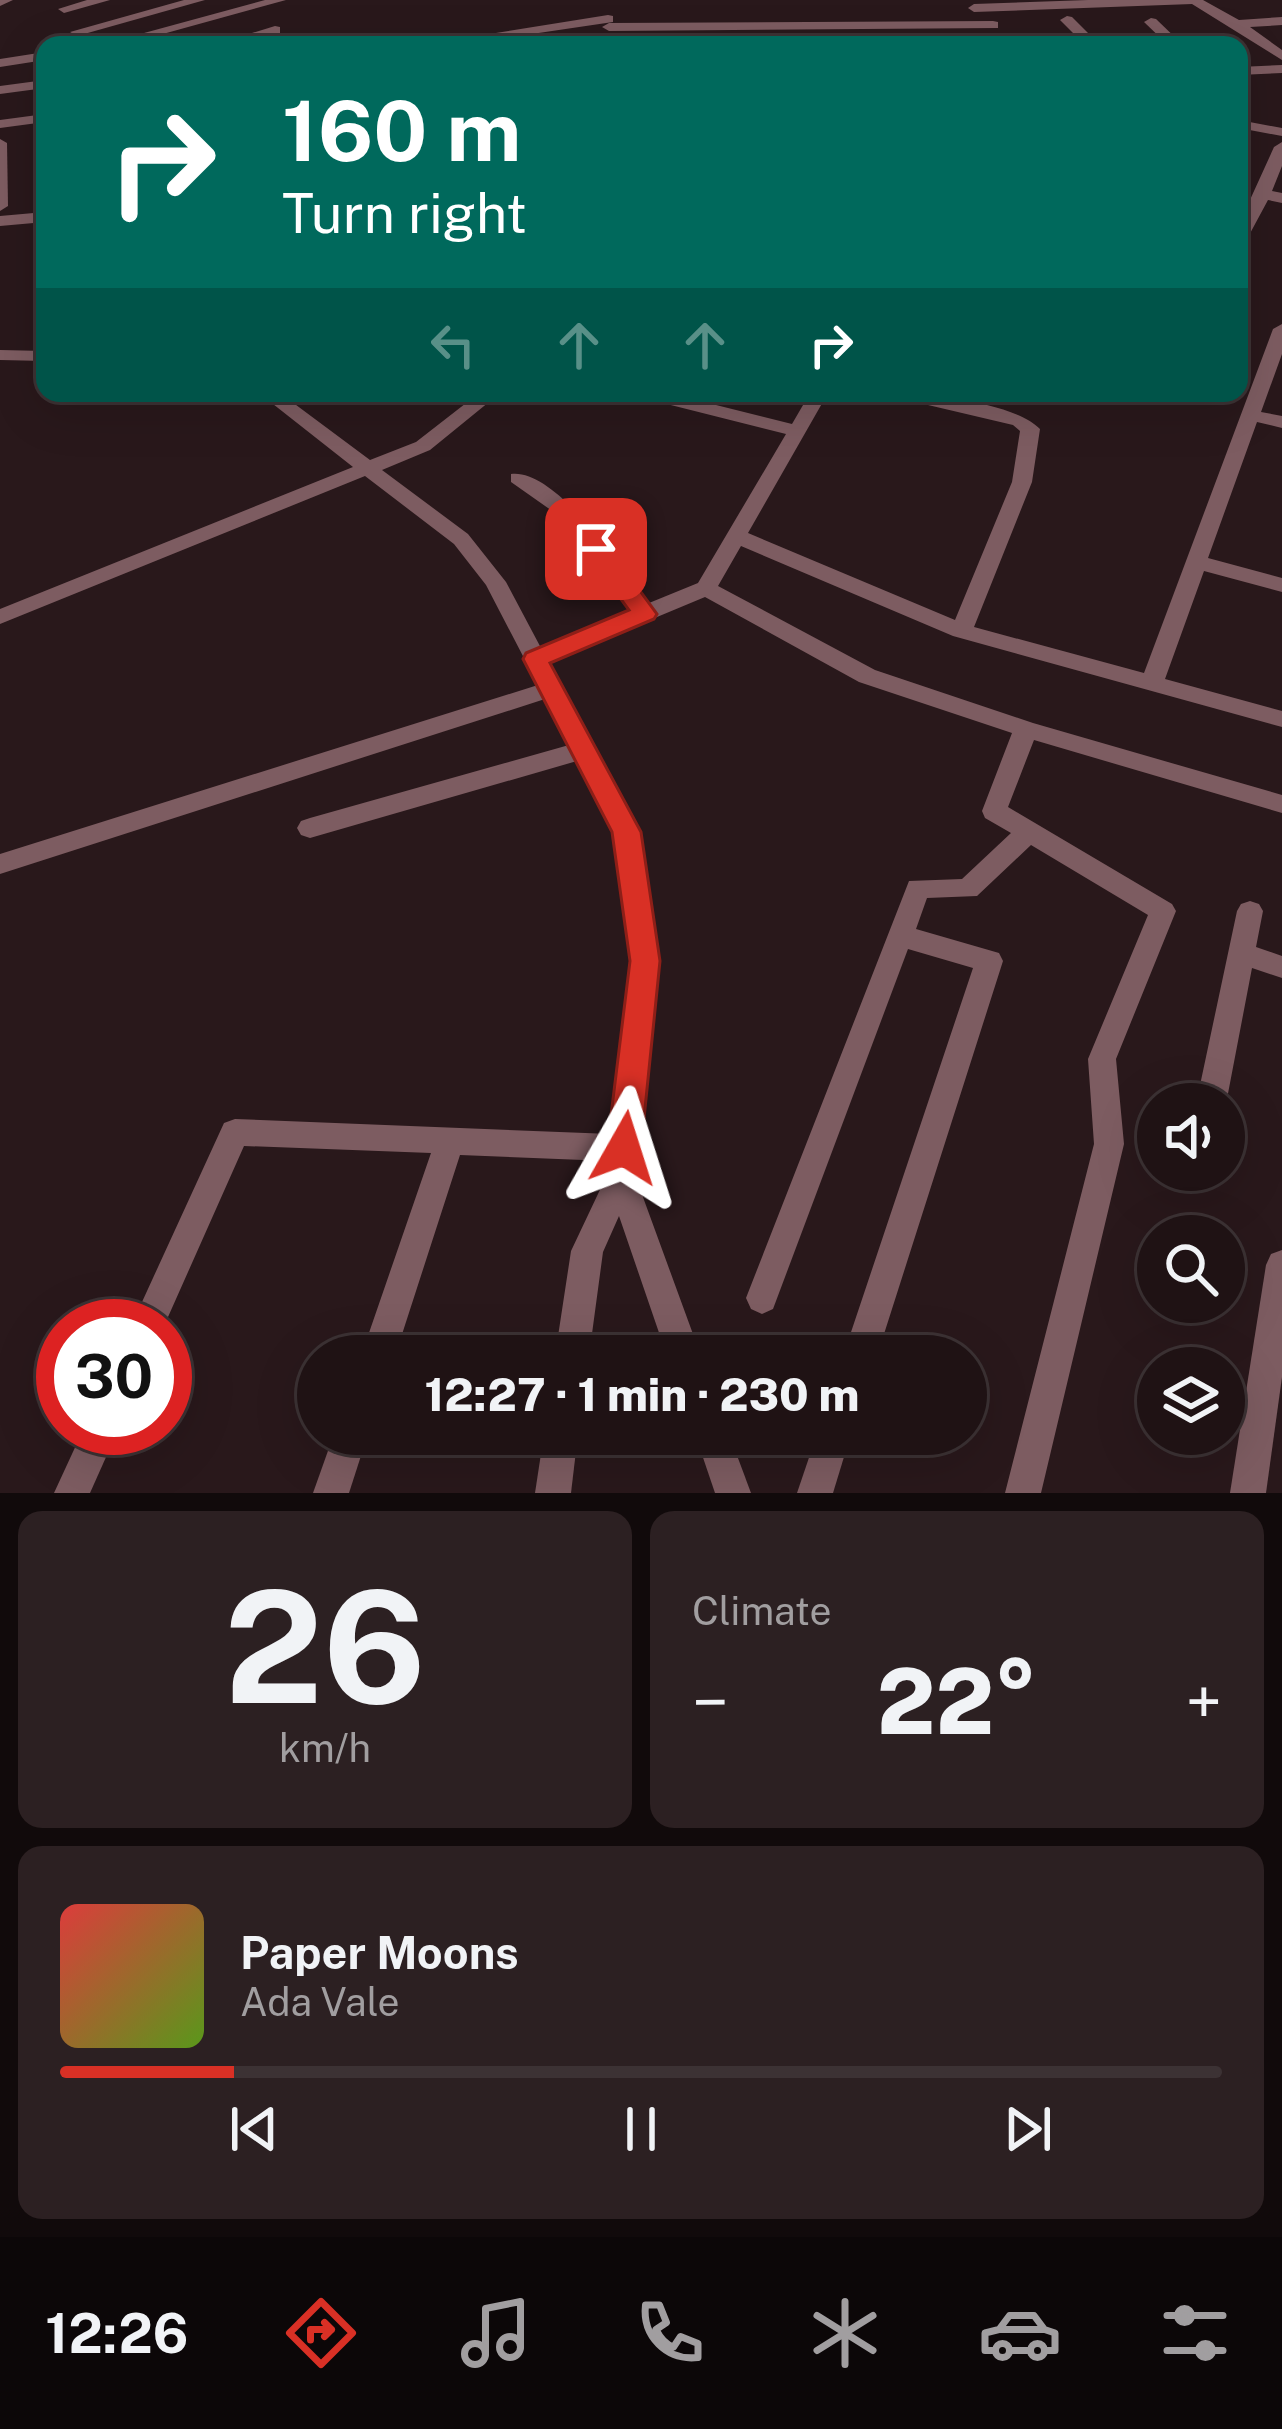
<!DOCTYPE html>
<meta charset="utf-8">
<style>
body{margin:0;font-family:"Public Sans",sans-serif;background:#2c2022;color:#f1f3f6;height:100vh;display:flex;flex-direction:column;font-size:45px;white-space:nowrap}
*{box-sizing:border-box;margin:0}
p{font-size:39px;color:#a19ea0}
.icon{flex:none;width:66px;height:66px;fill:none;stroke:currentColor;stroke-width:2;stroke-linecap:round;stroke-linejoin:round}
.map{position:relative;height:1493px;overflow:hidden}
.panel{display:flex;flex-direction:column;gap:18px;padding:18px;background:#110a0b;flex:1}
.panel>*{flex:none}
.guide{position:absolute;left:36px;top:36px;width:1212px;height:366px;border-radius:24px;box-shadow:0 12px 48px #0002,0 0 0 3px #3c3234;background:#00695c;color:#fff;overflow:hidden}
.tools{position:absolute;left:1137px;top:1083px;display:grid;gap:24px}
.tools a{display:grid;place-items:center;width:108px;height:108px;border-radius:50%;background:#1f1214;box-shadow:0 12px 48px #0002,0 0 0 3px #3c3234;font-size:60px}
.speed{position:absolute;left:36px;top:1299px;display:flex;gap:24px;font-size:60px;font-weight:700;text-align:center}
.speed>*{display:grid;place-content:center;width:156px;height:156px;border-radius:50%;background:#1f1214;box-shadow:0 12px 48px #0002,0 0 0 3px #3c3234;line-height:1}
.speed .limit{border:18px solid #d22;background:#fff;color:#111}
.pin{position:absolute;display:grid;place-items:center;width:102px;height:102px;color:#fff;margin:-51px;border-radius:24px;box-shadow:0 6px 18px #0006}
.me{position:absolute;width:132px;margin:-66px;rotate:6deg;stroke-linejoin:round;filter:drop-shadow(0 0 9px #0008)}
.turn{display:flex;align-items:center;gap:42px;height:252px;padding:0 48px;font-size:54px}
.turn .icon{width:156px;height:156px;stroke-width:2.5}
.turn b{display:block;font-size:84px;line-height:102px}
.lanes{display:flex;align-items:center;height:114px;padding:0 48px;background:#0003;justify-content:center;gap:60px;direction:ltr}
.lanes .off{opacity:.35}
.big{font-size:90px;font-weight:800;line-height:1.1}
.panel .card{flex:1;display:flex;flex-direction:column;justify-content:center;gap:18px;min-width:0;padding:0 42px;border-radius:24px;background:#2c2022}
.panel .dial{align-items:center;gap:0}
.dial b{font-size:156px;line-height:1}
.song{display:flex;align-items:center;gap:36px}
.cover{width:144px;height:144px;border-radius:18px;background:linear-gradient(135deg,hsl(0 70% 55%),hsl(90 70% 35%))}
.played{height:12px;border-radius:6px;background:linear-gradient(90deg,#d93025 15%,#3c3234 15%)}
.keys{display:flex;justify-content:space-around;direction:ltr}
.heat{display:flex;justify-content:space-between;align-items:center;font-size:66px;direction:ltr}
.panel .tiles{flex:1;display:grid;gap:18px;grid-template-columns:1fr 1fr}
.card:last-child{grid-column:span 2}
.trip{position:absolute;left:297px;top:1335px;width:690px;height:120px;border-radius:60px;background:#1f1214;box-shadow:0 12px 48px #0002,0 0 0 3px #3c3234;font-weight:800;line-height:120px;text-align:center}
.menu{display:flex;height:192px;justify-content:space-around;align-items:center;background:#0c0708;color:#a19ea0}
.menu .icon{width:84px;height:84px}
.menu .current{color:#d93025}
.menu b{font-size:54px;color:#f1f3f6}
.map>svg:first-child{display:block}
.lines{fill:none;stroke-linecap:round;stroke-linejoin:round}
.minor{fill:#7d5c61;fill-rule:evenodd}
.route{fill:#d93025;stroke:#8d1f18;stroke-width:3}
</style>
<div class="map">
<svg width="1282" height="1493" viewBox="0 0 1282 1493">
<rect width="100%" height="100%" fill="#29181b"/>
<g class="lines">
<g class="minor">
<path d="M0,0H13L0,6Z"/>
<path d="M87,0H110L64,13L58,9Z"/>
<path d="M184,0H205L77,36L70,32Z"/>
<path d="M265,0H286L123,45H100Z"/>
<path d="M1088,0H1203L1239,20L1282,17V25L1250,27L1282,50V60L1192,4L974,12L968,8L974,4Z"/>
<path d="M608,15L613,16V22L456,45H421Z"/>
<path d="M1067,16L1072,17L1100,45H1085L1060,20Z"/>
<path d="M1151,18L1156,19L1183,45H1168L1144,22Z"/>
<path d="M993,21L998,22V28L609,31L602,27L609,23Z"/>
<path d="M275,26L280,27V33L235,45H213Z"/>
<path d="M45,52V60L0,67V59Z"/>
<path d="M1282,65V73L1239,75V67Z"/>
<path d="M45,80V88L0,94V86Z"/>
<path d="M45,114V122L0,128V120Z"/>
<path d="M1239,120L1282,128V136L1239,128Z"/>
<path d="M0,139L7,143L8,206L0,211Z"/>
<path d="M1282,142V166L1272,191L1282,193V203L1268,200L1247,239L1239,244V224L1274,147Z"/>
<path d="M45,212V222L0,226V216Z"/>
<path d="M1282,324V354L1261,412L1282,416V428L1257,422L1208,558L1282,578V592L1204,571L1165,679L1282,711V727L953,636L741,546L718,586L875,670L1033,723L1282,795V813L1034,740L1008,807L1172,904L1176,911L1116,1059L1124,1144L1041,1493H1005L1094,1144L1088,1059L1148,915L1031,845L977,896L927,898L916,929L999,953L1003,961L877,1356H843L973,968L908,949L773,1309L762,1314L751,1309L746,1298L909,881L962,879L1011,833L985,818L982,811L1012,733L859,682L705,597L549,662L640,832L659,961L636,1178L701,1356H667L619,1216L603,1252L589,1356H555L571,1251L606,1177L608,1161L460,1155L395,1356H361L431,1153L244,1146L164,1326H131L224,1123L235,1119L611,1134L631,961L614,832L577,761L310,838L301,835L297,828L301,821L310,818L569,745L545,699L0,874V854L538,685L486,585L454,544L365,476L0,624V609L353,467L259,393H280L370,460L416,442L479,393H500L430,450L382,470L468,534L506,582L541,648L632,611L565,520L511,482V474C556,468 624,570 649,603L698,583L786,434L639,397L637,393H668L792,424L810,393H828L748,533L955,620L1012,482L1020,431L1013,425L894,397L892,393C928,393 1015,403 1040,429L1032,482L974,627L1144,673L1273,329Z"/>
<path d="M0,350L45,351V361L0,360Z"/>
<path d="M1250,901L1259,904L1263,911L1256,947L1282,956V978L1252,968L1226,1104L1224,1108V1104H1196L1237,911L1241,904Z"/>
<path d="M1282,1250V1377L1266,1493H1230L1266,1265L1271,1254Z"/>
<path d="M84,1428H119L90,1493H54Z"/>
<path d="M334,1434H368L349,1493H313Z"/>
<path d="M544,1434H578L571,1493H535Z"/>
<path d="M695,1434H729L751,1493H715Z"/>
<path d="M817,1434H851L833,1493H797Z"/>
</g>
</g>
<path class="route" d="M596,541L605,543L657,614L654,619L550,663L641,832L660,961L641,1148L636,1159L624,1163L612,1159L607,1148L630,961L612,832L523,659L526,653L629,610L584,549Z"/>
</svg>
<div class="tools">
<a><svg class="icon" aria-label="sound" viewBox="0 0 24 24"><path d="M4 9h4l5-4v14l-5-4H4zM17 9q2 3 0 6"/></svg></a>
<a><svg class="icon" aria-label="search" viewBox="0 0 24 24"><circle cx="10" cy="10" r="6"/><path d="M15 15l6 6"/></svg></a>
<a><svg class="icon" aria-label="layers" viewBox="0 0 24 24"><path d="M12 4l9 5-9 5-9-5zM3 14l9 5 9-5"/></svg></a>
</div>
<div class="speed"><div class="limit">30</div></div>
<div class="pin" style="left:596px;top:549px;background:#d93025"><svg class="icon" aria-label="arrive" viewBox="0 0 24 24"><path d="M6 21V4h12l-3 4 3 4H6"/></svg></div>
<svg class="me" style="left:624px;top:1148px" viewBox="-20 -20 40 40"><path d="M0-17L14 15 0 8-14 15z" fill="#d93025" stroke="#fff" stroke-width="4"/></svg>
<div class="trip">12:27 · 1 min · 230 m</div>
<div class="guide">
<div class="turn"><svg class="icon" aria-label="right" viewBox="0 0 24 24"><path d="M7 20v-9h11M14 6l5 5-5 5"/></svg><div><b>160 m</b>Turn right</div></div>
<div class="lanes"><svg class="icon off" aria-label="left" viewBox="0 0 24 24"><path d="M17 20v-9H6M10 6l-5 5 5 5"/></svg><svg class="icon off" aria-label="ahead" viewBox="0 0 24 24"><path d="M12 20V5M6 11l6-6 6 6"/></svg><svg class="icon off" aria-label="ahead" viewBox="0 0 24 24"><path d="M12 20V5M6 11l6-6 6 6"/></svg><svg class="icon" aria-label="right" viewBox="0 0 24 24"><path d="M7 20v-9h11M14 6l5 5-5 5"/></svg></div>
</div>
</div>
<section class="panel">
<div class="tiles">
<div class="card dial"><b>26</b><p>km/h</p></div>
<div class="card"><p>Climate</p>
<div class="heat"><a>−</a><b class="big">22°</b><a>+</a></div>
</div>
<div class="card">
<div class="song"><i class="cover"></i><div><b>Paper Moons</b><p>Ada Vale</p></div></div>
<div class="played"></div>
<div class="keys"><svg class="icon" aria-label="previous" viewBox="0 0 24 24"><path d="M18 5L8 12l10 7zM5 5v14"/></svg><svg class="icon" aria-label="pause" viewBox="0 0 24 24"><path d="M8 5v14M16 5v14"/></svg><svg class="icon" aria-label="next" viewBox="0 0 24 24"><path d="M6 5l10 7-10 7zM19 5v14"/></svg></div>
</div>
</div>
</section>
<nav class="menu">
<b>12:26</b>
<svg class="icon current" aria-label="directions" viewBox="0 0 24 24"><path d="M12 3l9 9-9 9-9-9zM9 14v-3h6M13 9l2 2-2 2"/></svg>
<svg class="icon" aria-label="music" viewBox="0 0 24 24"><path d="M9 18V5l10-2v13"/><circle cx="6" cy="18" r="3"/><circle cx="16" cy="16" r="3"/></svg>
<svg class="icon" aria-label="phone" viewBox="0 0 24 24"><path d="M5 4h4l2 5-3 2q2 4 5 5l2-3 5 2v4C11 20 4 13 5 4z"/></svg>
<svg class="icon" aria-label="climate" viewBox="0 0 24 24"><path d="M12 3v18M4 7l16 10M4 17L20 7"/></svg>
<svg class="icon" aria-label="car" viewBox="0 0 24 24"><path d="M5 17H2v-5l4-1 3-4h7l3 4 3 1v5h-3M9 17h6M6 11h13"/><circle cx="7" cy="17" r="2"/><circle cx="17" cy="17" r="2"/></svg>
<svg class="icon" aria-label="filters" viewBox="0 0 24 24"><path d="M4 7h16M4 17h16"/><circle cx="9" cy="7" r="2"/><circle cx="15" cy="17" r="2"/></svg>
</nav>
